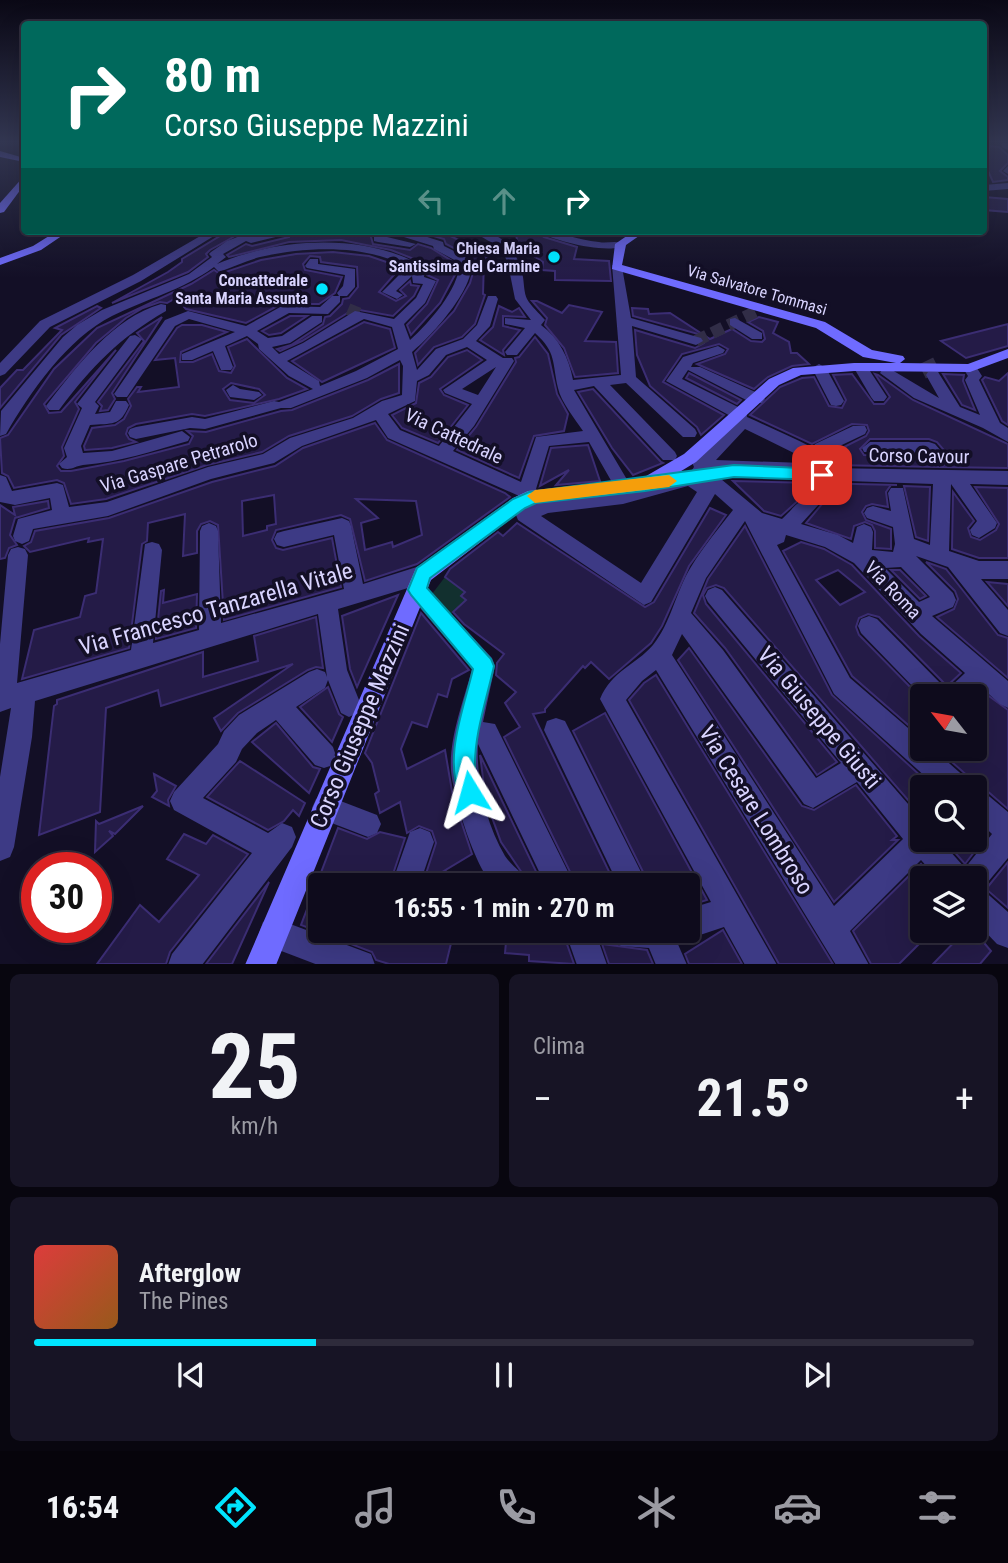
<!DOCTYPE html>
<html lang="it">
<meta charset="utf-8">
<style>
body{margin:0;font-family:"Roboto Condensed",sans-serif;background:#171425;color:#f1f3f6;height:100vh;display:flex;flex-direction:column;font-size:26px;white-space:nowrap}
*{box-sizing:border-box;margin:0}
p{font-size:23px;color:#9b9ba3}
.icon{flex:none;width:38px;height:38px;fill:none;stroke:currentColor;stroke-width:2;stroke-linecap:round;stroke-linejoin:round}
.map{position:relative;height:964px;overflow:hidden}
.sheet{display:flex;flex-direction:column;gap:10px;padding:10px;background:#08060f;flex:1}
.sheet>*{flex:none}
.banner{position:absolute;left:21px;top:21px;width:966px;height:214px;border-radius:7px;box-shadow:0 7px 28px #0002,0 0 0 2px #2e2b3b;background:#00695c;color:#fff;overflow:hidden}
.needle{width:46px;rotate:301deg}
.buttons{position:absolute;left:910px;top:684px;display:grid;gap:14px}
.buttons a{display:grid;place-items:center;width:77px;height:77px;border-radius:7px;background:#0e0b1c;box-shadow:0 7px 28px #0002,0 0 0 2px #2e2b3b;font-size:35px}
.speed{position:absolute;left:21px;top:852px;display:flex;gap:14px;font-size:35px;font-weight:700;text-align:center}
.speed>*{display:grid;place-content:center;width:91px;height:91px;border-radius:50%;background:#0e0b1c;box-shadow:0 7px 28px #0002,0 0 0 2px #2e2b3b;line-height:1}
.speed .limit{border:10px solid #d22;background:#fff;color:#111}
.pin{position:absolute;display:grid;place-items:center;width:60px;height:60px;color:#fff;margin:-30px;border-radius:14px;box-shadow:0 4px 10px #0006}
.me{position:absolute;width:77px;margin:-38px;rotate:352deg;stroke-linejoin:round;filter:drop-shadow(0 0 5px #0008)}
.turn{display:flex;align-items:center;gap:24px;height:147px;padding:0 28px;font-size:32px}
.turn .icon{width:91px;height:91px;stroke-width:2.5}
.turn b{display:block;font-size:49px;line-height:60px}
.lanes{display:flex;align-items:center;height:66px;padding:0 28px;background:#0003;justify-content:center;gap:35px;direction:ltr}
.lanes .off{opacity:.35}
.big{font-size:52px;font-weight:700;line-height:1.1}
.sheet .widget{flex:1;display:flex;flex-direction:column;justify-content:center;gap:10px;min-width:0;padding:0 24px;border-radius:10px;background:#171425}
.sheet .dial{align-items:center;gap:0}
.dial b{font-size:91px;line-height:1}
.song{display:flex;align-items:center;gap:21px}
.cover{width:84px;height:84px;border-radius:10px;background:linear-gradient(135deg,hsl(0 70% 55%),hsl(30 70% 35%))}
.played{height:7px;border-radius:4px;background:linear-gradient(90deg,#00e5ff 30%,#2e2b3b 30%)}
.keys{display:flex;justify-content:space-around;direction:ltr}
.heat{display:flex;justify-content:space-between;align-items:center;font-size:38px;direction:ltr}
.sheet .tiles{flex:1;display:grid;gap:10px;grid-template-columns:1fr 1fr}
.widget:last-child{grid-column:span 2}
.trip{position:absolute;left:308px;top:873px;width:392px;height:70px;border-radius:7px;background:#0e0b1c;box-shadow:0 7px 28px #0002,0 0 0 2px #2e2b3b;font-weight:700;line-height:70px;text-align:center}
.tab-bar{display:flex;height:112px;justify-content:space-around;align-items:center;background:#06040b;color:#9b9ba3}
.tab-bar .icon{width:49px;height:49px}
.tab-bar .current{color:#00e5ff}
.tab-bar b{font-size:32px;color:#f1f3f6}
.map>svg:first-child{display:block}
.green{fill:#12302f}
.building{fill:#241b47;stroke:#3b2d73;stroke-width:2;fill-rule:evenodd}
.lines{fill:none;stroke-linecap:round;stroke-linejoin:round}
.street-tunnel-far1{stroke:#312d47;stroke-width:12;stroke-dasharray:12 6;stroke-linecap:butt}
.street-tunnel{stroke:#312d47;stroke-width:16;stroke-dasharray:16 8;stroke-linecap:butt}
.street{fill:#3d3a85;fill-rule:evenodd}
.secondary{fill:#6f6bff;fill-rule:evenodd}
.route{fill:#00e5ff;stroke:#0095a6;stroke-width:2}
.slow{fill:#f59e0b}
.poi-dot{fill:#00e5ff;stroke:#130f26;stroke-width:2.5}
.labels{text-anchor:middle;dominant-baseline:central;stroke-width:7;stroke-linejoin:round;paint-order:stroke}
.far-poi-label{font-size:16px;font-weight:bold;fill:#d9d4ff;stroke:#130f26;text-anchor:end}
.far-street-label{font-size:16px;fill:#d9d4ff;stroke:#130f26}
.street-label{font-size:19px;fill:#d9d4ff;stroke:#130f26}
.near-street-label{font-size:23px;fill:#d9d4ff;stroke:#130f26}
</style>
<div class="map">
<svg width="1008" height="965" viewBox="0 0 1008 965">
<rect width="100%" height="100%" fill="#130f26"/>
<path class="green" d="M445,577L465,592L466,600L451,614L432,594Z"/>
<g class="building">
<path d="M990,146L999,147L1008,155V163L1000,171L1008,177V180L993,182L984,162Z"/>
<path d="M984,197L1008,199V212L984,210Z"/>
<path d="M244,231L210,250L206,254L208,257L188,272L112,303L168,272L182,262V259L220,236Z"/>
<path d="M288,231H379L371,237L373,244L410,250L418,244L431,248L457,264L456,273L440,303L411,335L407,325L427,304L438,280L427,275V270L417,265L414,259L391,250L341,240L289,242L229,257L227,255L246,244L252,246L289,237Z"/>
<path d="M416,231H440L490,255L484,260L483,294L485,295L475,324L462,337L434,347L418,365L415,353L454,311L470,283L474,269L471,257L446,244L444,239Z"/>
<path d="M523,231H536L544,237L577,247L574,259L609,261L611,281L555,280V271L542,270L543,262L518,246L516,234L522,235Z"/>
<path d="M333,252L369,256L401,267L379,292L396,301L406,296L400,290L410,281L411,285L419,286L414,296L393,316L354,309L302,341L280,351L277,349L291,345L323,324L325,317L330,316L342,304L343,299L349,298L358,287L357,267L321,262L320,257L310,256L303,264L305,270L342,277L335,293L319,304H281L246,323L186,309L176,298L167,303L160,302L143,308L126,318L96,343L44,404L49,413L61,412L116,350L75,402L79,409L62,447L64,456L57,466L61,471H71L124,461L189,444L193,436L187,431L206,432L281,411L292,410L368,380L399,364V393L381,399L352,416L289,436L262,452L207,465L106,499L71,504L64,483L57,480L14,488L8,476L2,473L0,438L8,435L54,369L97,328L191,284L214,270L220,274L261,260L296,254Z"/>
<path d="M532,301H537L562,313L569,305L602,312L585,341L616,342L618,373L575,377L564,348L545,325L547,318Z"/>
<path d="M97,306L101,308L61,335L0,408V388L17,370H23L62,330L55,328Z"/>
<path d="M499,306L512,312L519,308L525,317L503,316V326L520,330L503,350L504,355L480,340L493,327Z"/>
<path d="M632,308L648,309L649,314L670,313L710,339L732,329L751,341L762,342L765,339L763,331L748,322L759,317L778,322L773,333L789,342L791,353H797L809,364L792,366L768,377L754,389L697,364L725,354L728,349L719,344L682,354L663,382L724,415L701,435L697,427L650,386L637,355L635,330L695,348L704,343L705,340L702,335L633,316Z"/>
<path d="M290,316H307L281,333L269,335L262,331Z"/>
<path d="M162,317L112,393L115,399L108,410L100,411L102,406L98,402L144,341L137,333Z"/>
<path d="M364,322L390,329L395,348L322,382L292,361Z"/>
<path d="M1008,324V346L966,358L941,341Z"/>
<path d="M182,325H202L227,332L181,352L180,362H193L212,354L219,371L231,373L235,366L228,347L247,339L287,378L307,389L279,399L205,416L192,414L136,424L128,428L126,434L129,439L136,442L112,448L85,450L84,446L92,428L115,425L124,419L131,406L128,399L137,387H141L138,392L179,387L175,358L155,360L177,328ZM231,383L259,389L265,395L254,403L230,400L223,389Z"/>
<path d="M535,337L548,354L557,394L568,414L564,431L534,436L519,478L457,450L476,427L516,362L515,358L519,357Z"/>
<path d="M467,350L482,360L440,389L444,395L468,405L438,443L402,428L392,415L416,403L419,383L431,377L448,357Z"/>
<path d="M689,373L741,400L737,404L686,378Z"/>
<path d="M1008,373V425L1002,421L982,380L985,377L999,381Z"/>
<path d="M852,374L874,404H884L890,397L875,374L878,375L913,400L1008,444V468L941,467L950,461V457L937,442L929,439H870L860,449L864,455L924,457L938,467L831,465L830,454L866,436L869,431L867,425L852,424L812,444L750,415L780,387L802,378L814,377L829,406L842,408L846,400L833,375Z"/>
<path d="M943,374L964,375L963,381L975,410L962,405Z"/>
<path d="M593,389L661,462L663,463L633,475L612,448L578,392Z"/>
<path d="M375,423L387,440L505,493L510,497L417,564L365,581L350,519L341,515L276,530L272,540L276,548L283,550L332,538L341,587L224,620L218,525L210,521L201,524L197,531V553L183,556L185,514L148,523L147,541L142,544L129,648L22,679L34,630L80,617L85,596L96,593L103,539L88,542L89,538L30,552L24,546L31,542L35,531L109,518L212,482L275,466L303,448ZM274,495L276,524L267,526V530L243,536L242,501ZM356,499L416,501L422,535L393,547L392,542L365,550L361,523L378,518Z"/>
<path d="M588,445L600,481L556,485L569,470L540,486L551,448Z"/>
<path d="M733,481L897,485H891L886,492L888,507L872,504L866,506L862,512L866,520L891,529V549L875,548V531L872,525L865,522L854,526L851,539L806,523L823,503L817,495L801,498L781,516L764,511Z"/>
<path d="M904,486L930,487L928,541L916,537Z"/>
<path d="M975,487L1008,488V558H979L952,549L953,492L974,521L968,528L971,537L980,540L996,530L999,524Z"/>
<path d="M48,501L49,508L15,518L10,535L17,545L9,548L5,558L0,559V505L15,515L13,507Z"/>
<path d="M710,508L726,515L689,566L662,626L651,643L609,679L591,662L585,668L583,666L545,709V712L533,714L616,886H577L504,737L520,727L505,703L516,692L496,675L497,663L504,654L464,624L453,612L466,600L461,596L465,592L445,577L450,569L498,532L503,536L517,523L645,607L654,602Z"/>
<path d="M745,526L832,695L934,788H922L921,815L724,588L716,585L707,588L703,595L706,604L837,762L817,775L725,648L694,613L708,579Z"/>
<path d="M801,542L824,549L852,565L919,636L961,673L947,686L879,617L868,614L859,618L856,627L859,635L922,699V737L852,676L783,551ZM838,570L865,592L840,605L816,580Z"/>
<path d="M926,562L946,569L998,635L1008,638V678L937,617L954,609L958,599L955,591Z"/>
<path d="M891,570H900L926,596L920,599Z"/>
<path d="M987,582L1008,584V606Z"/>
<path d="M164,590L163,603L197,594L196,628L156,639L161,591Z"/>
<path d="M398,595L357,687L350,669L342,616Z"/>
<path d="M421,613L469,670L452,679L447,697L438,694L427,727L412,722L401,749L407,769L445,750L453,797L472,854L444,871L482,883L481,886H422L436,843L432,831L419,826L407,833L400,802L380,813L375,794L379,791L372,763L365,753Z"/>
<path d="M316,617L323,668L316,667L308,670L238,713L221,731L214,718L293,664L161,706L158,690L106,708L100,812L39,835L54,706L57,704V700L203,652V677L258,661L254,636Z"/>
<path d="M689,648L802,806L814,810L856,785L897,836L892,840H898L834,902L678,660Z"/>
<path d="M656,675L833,964H779L629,700L644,683Z"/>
<path d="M328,687L339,714L343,717L332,742L300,707Z"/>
<path d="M982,691L1008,710V809L986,790L973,786L969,777L937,749H975V697Z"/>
<path d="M605,713L707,900L688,906V886H650L573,731Z"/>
<path d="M276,723L313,767L320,769L309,793L252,742Z"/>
<path d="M480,755L543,886H531L501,842L486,801Z"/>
<path d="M240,761L305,803L299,816L293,810L284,821L268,830L207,797Z"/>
<path d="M154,774L176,786L168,800L169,806L152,797L157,791Z"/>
<path d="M143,806L115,834L109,831L113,836L95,852L96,821L99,824Z"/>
<path d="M975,821L988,834L965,864L944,840H975Z"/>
<path d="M338,828L367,839L380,832L405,838L389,886H320V931H454L446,964H389L376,960L372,952L301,925Z"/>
<path d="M184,834L206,844L213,835L248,854L170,952L166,964H97L140,905L159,922L199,875L167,859Z"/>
<path d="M1008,862V908L986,889Z"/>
<path d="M921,864L934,878H922V931H932L899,964H871L853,931Z"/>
<path d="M269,882L232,964H206Z"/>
<path d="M723,930L742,964H689L685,954Z"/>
<path d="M507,931L563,933L574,964L529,961V955L505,953Z"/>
<path d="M965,931H974L991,951L980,964H933Z"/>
<path d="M602,944L647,950L653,964H609Z"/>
</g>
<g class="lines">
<g class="street-tunnel-far1">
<path d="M348,309L360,314"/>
<path d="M696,341L759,310"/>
</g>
<path class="street-tunnel" d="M926,361L933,375"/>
<g class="street">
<path d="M1002,143H1008V150L1002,147Z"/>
<path d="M1008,166V174L1003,171Z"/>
<path d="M1008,183V189L984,191V185Z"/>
<path d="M209,231H222L141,281L50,327L5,374L0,376V363L40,321L133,275Z"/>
<path d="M253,231H268L264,234L284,231L288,234L251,243L246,241L223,254L226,257L217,264C275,239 355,233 413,261L415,267L425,271L424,277L436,281L425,303L404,324L410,340C430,322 458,290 460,263L434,249L433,246L391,233L387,237L416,244L410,247L378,242L374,241V237C393,222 422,236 443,242L444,246L470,259C480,283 431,337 412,352L417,370L436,349L463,339L477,325L488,296H496L498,299L490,326L476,341L503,358H512L514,361L474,426L453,451L521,482L536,437L583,431C575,419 561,402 558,388C552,363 557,353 535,333L517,355H507L505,352L525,328L505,324V318L531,320L515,299L508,264L502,249L472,231C503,231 516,248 523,277C524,283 524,293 527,299C531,306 539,313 545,320L541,325C559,338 569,358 573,380L621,375L612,265L622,267L631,318L701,338L703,341L696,345L632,326L636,377L695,429L697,433L695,437H683L626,383L610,385L675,452L677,456L675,460H663L594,386L574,390L632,488L692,470L694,467L691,460L693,456L706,451L736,419L666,381L683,357L718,346L725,350L723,353L693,363L691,367H700L762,395L765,399L762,403H752L688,370L682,379L746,411L747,417C769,427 790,436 813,448L815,444L853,426H865L867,430L865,434L827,452L829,468L1008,471V485L970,484L997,523L995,528L979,538L972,535L970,530L977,521L951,484L949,551L979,561H1008V579H981L1008,610V636L1000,633L948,567L916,556L953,593L956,600L953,607L932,616L1008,681V708L1000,704L982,688L972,696H922L861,633L858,626L861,619L869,616L877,619L947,690L965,673L921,634L854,563L825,547L786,535L784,542L777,545L850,678L922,740V749H933L967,779L971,788H938L834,694L745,521L706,578L691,613L723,650L816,778L841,763L708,602L705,596L708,590L715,587L722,590L922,820V840H940L965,868L992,834L975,818V788L984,792L1008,812V858L982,889L1008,912V948L997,944L975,921V878H937L921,860L850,931L869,965H836L656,670L642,681L626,700L777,965H745L724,927L688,939L680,935L677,942L687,965H656L649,948L621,946L611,941L606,931H688V909L711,902L600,699C612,670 636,665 653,645C671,623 676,591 691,567C703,547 719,528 733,510L715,494L651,602L644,605L518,520L516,515L518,510L535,503L388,438L376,420L302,446L274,463L211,479L108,516L33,529L29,541L22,544L15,541L13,536L18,519L52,510L50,498L15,505L0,502V475L6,477L12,491L57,483L63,485L69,507L107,502L208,467L263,454L290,438L353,418L382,401L402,395L403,366L400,360L367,378L291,408H281L205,429L190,428L136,439L130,437L128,433L130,429L136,427L192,417L205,419L274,401L279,402L313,389L289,376L259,349L258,344L247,336L225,346L233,367L231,370H221L213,351L192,360H182V354L235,332L189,319L175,326L127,397H117L114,394L165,320L188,311L246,326L282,306L320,307L332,296H340V302L328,314L289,313L257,331L268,338L282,336L312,316H322V322L290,343L272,347L279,354L303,343L355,311L394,319L416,298L423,284L413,283L412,276L396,291L403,295L397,299L382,292L404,270L403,265C361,244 305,247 260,257C245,261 233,267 219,272L214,267C183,290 146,299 112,316C68,338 30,392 6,434L0,436L1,411L63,337L77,325L102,310L189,274L212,257L209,254L211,252L227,241ZM364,319L392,327L398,349L356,371L320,386L319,381L287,361ZM467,347L487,360L443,390L445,393L472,404L439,446L400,430L388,414L415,401L417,381L429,375L446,355ZM496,367L478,395L462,389ZM745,429L806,459L804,463L716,460ZM589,442L617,491L541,500L543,496L536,489L549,446ZM734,477L933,484L930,545L914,539L903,488H891L888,493L891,511L873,506L867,508L864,513L867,518L893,527L895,544L893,552L872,550L873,532L871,527L864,524L857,527L853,543L838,535L801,524L820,503L817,498C803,493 792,510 782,519L762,513L721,479ZM688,486L697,492L641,583L541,516L548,513L623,504ZM901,567L930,597L919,602L885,568ZM682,634L804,804L813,808L857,782L903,839L834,906L672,655Z"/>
<path d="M538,231C559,231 577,240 599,242C608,244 617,239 626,245C610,255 552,241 538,231Z"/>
<path d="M310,259H318V264L355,269V287L347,296H339L337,293L343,286L345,275L307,268L305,266Z"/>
<path d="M161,304L166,305V311C119,338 92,366 59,410H49L46,406L49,402C78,365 113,318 161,304Z"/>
<path d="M735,318L762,333V339H752L730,325V319Z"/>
<path d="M135,335L142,339L95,402L99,406L95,414L110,412L116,401H126L129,405C120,427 112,423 90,425L81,446L83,453L112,451L182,431L190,437L188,441C153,451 120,462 83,465C75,466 71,471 62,468L59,464L67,457L64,448L82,408L77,404L130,336Z"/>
<path d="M819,364L826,368L844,401L841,405L836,406L831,405L812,368Z"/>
<path d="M861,364L866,365L887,397L884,401H874L871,397L854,368Z"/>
<path d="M970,364L975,365L982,376L979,380L1000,423L1008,428V442L983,428L914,398L880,373L882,370H892L939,398L926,375L928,372H938L960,407L980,415L965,380L968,376L963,368Z"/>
<path d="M233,385L240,389L259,392L262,395L254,400L230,397L226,390Z"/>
<path d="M870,442H929L935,444L948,459L940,465L934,463L925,454L864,452L862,448Z"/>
<path d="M342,518L349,521L351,526L363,584L423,565L430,568L433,574L430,580L422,583L492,658L495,666L483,722L495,724L575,886H546L478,744C476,780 486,824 505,856C512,867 524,872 529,886H494C475,868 453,796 451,770C449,737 464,700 472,669L410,596L408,588L338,609L347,670L361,705L357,713L349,717L341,713L328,680L325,688L296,707L333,747L336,756L333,765L324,768L315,765L276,720L257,733L242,749L236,762L203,798L268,833L282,823L292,827L296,837L292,847L202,965H168L172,954L252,853L174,810L170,801L174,792L218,744L224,731L239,715L309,672L317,669L325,672L327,677L318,614L35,701L32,737L14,847L10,857L0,861V777L11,708L0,712V644L8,555L11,549L18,547L25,549L28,555L17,683L131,650L145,544L152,542L159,544L162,550L153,643L199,630L200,531L202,526L209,523L216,526L218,531L221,623L344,589L334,535L284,547L277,545L274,539L277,533L284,531Z"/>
<path d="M556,718L565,721L648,886H619L544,730L547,721Z"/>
<path d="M325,795L377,815L381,824L377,833L368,837L316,817L312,808L316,799Z"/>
<path d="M420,828L430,832L434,842L419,886H391L410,832Z"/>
<path d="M274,918L371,954L375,965H318L263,944L259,933L263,922Z"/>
<path d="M565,931H595L607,965H577Z"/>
</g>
<g class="secondary">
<path d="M0,151L24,158V162L0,157Z"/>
<path d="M24,176V185L4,212L0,213V203Z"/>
<path d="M57,231H69L41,250L0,265V258L33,246Z"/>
<path d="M634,231H646L626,245L622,265L825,322L872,350L903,356L905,359L900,363L968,364L1008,349V358L970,372L854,371L801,375L779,385L696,462L650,490L537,503L525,508L431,580L276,965H245L416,568L513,498L528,491L641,479L684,454L769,379L793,368L854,363H896L863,357L816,328L612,269L615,244Z"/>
</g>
</g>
<linearGradient id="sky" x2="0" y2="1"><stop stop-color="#0a0815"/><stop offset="0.51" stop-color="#333752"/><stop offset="1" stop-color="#333752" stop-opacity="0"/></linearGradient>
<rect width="1008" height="278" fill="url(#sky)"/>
<path class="route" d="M734,465L822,469L830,475L822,480L734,477L645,491L536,503L525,508L430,578L427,588L491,659L494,666C487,698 474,735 475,768C476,781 483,788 478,800L470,803L461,800C443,757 463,712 473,669L411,595L408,590L417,568L513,499L529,492Z"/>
<path class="slow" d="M669,475L677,481L669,487L535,503L527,496L535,490Z"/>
<g class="poi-dot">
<circle cx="554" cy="257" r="7"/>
<circle cx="322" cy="289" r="7"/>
</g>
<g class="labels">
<g class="far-poi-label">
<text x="540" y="248">Chiesa Maria<tspan x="540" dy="18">Santissima del Carmine</tspan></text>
<text x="308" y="280">Concattedrale<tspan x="308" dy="18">Santa Maria Assunta</tspan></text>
</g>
<g class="far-street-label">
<text transform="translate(757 290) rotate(16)">Via Salvatore Tommasi</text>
</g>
<g class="street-label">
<text transform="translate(454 436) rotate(25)">Via Cattedrale</text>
<text transform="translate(919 456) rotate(1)">Corso Cavour</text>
<text transform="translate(179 463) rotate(-17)">Via Gaspare Petrarolo</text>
<text transform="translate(893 590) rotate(46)">Via Roma</text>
</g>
<g class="near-street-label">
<text transform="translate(216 609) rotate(-16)">Via Francesco Tanzarella Vitale</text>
<text transform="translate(819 718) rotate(50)">Via Giuseppe Giusti</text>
<text transform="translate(360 726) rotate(-67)">Corso Giuseppe Mazzini</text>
<text transform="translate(756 810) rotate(58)">Via Cesare Lombroso</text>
</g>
</g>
</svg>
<div class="buttons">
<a><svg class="needle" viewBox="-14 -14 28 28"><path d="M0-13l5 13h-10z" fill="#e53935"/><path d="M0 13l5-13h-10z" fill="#9b9ba3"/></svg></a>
<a><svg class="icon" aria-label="search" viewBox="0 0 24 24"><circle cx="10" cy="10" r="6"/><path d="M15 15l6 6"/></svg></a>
<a><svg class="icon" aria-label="layers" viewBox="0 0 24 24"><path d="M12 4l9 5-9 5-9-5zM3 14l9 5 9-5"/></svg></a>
</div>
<div class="speed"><div class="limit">30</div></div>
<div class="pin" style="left:822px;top:475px;background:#d93025"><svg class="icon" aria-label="arrive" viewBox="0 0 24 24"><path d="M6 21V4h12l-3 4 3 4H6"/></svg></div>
<svg class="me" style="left:470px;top:792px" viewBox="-20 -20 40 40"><path d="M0-17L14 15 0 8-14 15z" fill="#00e5ff" stroke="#fff" stroke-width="4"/></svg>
<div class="trip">16:55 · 1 min · 270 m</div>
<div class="banner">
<div class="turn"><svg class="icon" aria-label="right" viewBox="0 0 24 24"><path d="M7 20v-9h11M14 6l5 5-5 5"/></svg><div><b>80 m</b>Corso Giuseppe Mazzini</div></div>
<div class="lanes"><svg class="icon off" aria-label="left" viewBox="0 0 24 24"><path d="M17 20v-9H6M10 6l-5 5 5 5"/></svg><svg class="icon off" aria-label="ahead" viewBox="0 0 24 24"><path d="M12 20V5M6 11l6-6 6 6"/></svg><svg class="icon" aria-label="right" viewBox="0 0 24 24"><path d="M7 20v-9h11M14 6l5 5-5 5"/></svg></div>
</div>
</div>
<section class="sheet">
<div class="tiles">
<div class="widget dial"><b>25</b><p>km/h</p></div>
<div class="widget"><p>Clima</p>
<div class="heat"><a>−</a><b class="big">21.5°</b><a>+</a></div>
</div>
<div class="widget">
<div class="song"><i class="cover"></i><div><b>Afterglow</b><p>The Pines</p></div></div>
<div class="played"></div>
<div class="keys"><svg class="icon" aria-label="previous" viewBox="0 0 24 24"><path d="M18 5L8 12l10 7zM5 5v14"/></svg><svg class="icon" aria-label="pause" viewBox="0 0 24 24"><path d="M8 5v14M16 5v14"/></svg><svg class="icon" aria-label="next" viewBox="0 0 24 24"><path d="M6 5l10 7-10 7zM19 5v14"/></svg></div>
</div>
</div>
</section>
<nav class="tab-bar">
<b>16:54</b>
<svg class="icon current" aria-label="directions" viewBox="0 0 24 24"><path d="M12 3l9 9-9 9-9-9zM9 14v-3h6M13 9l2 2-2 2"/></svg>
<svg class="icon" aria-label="music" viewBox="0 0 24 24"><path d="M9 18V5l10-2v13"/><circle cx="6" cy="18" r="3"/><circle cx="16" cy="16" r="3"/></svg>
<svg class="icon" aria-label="phone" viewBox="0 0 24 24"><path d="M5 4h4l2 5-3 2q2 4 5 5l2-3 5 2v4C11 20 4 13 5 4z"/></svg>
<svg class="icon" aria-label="climate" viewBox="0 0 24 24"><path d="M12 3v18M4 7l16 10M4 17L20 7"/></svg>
<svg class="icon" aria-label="car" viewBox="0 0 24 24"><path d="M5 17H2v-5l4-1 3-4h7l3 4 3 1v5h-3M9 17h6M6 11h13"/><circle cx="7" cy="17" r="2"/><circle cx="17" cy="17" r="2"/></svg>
<svg class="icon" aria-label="filters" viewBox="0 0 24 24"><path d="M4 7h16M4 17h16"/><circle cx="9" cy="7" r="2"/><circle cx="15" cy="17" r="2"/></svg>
</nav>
